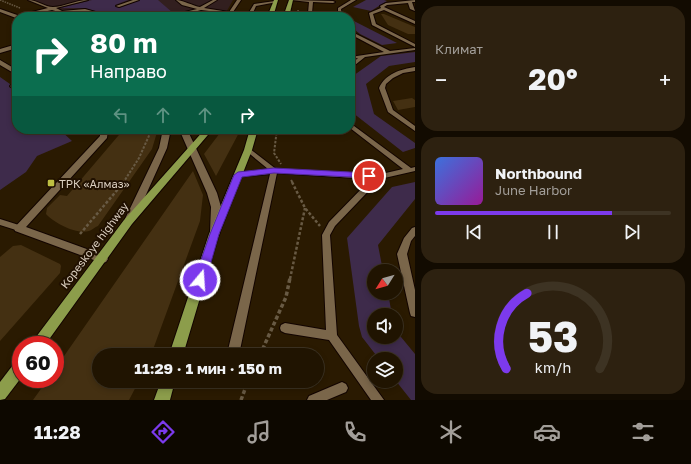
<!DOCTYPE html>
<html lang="ru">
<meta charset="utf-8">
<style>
body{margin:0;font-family:"Golos Text",sans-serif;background:#2d2110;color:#f1f3f6;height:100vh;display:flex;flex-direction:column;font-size:15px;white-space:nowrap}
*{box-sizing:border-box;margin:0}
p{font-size:13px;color:#a29e99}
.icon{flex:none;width:22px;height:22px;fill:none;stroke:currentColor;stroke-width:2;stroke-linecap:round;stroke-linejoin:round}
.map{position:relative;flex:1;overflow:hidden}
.sheet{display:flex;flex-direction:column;gap:6px;padding:6px;background:#120b01;width:276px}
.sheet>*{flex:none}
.banner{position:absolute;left:12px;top:12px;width:343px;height:122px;border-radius:16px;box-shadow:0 2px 6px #0003,0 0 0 1px #3d3323;background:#0b6e4f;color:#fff;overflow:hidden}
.needle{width:26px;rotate:233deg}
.buttons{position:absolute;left:367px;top:264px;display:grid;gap:8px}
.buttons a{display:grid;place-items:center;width:36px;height:36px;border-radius:50%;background:#201401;box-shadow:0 2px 6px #0003,0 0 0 1px #3d3323;font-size:20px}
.speed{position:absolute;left:12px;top:336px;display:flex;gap:8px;font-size:20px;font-weight:700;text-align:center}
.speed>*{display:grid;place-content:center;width:52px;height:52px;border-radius:50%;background:#201401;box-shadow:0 2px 6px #0003,0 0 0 1px #3d3323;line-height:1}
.speed .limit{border:6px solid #d22;background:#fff;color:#111}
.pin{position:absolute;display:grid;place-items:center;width:34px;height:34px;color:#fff;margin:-17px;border:2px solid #fff;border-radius:50%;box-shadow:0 1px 4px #0007}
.me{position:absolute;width:44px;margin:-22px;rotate:18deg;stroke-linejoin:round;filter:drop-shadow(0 0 3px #0008)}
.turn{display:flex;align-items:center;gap:14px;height:84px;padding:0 12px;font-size:18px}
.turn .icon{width:52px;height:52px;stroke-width:2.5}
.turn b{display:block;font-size:28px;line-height:34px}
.lanes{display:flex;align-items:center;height:38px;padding:0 12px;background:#0003;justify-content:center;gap:20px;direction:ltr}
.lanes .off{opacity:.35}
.big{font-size:30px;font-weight:700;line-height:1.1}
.sheet .widget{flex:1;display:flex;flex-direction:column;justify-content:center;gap:6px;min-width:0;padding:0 14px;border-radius:16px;background:#2d2110}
.sheet .dial{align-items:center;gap:0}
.dial svg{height:104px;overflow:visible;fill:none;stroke:#3d3323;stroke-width:7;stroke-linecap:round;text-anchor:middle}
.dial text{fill:#f1f3f6;stroke:none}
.song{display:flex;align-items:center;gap:12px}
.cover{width:48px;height:48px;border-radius:6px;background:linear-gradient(135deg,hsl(220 70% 55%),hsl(300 70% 35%))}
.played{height:4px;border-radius:2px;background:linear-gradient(90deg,#7c3aed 75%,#3d3323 75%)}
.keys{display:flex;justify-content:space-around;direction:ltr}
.heat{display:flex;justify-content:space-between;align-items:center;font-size:22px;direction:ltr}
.trip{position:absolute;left:92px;top:348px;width:232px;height:40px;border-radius:20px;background:#201401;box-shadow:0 2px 6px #0003,0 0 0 1px #3d3323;font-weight:700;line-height:40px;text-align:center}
.tabs{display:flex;height:64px;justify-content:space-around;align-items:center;background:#0d0800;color:#a29e99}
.tabs .icon{width:28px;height:28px}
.tabs .on{color:#7c3aed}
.tabs b{font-size:18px;color:#f1f3f6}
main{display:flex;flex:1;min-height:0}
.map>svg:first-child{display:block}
.industrial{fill:#321f1f}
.green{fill:#443012}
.building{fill:#3e2b4b}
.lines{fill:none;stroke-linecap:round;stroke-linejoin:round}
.lane-casing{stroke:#120400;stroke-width:2}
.street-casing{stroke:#120400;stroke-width:2}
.secondary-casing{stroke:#120400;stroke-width:2}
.primary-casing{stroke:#120400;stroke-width:2}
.path-far3{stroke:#685a44;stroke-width:1.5;stroke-dasharray:1.5 1;stroke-linecap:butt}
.path-far2{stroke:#685a44;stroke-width:2;stroke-dasharray:2.5 1.5;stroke-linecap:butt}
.path-far1{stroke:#685a44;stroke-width:2.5;stroke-dasharray:3 2;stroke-linecap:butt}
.path{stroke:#685a44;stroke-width:3.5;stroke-dasharray:4 2.5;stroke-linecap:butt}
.lane{fill:#7a664a;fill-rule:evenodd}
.street{fill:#7a664a;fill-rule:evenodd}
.secondary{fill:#7a664a;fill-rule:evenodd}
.primary{fill:#8c9d4b;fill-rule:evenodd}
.route{fill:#7c3aed;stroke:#51269a}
.poi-dot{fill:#bebf42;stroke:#201000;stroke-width:1.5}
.labels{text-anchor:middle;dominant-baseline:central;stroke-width:4;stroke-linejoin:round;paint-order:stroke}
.poi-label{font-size:11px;fill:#dbcfc0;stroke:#201000;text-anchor:start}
.street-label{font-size:11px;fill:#dbcfc0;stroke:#201000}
</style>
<main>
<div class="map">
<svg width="415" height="400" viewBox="0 0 415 400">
<rect width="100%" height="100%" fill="#2a1a01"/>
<path class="industrial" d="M30,0H233L224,16L228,17H56L40,11L51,7Z"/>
<g class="green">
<path d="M381,14H384L415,27V34H408L388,25Z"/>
<path d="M412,98L415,100V107L398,110L393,101Z"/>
<path d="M124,129H158L152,149L98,226C95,227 92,230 89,231C77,235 54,223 46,214L47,208L60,195L67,196Z"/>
<path d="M223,129H241L216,176L204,154Z"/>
<path d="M193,171L203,195L200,221L151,355H99V381H139L129,400H33L48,379H55V369Z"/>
<path d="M21,245L60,264L61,266L60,273L0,341V257L13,246Z"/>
</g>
<g class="building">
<path d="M92,0H128L115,5L119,8L140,0H158L173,13L143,17L139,13L114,17L85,8H60Z"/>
<path d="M366,0H384L387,1L371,11L353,7Z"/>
<path d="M52,12L62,14L85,13L101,17H41V14Z"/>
<path d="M350,19L397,43L382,45L360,34L350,26Z"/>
<path d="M415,52V62L389,66L366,84L374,114L415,143V148L403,152L353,113L350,97V78L381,56Z"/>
<path d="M0,77L10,84L9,87L12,89H17V129H59L72,141L37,156L26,172L0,190Z"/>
<path d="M415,182V199L378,245L383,271H374V293H388L392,315H374V337H401L415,354V400H411L396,381V359H379L362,337L359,326L347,238L392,187Z"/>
</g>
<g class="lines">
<g class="lane-casing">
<g id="lane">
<path d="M28,0C37,0 45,7 53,7C63,7 76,0 88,0L56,8L62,11L85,9L113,17H106L85,11L62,13L52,10L16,18V16L48,8Z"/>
<path d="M133,0H139L119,7L116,6Z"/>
<path d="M176,0C183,0 193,6 200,7L213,0H217L204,8L229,12L237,0H241L233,12L248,14L254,4L275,1L277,2L256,6L252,15L258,17L214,12L206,17H201L209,11L201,10L180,16L165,17L197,9L182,5Z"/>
<path d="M291,0L333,1L335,2L333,3L313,2L312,13L310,14L308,13L309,2Z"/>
<path d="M351,0H356L341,9L342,17H338V8Z"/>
<path d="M415,0V2H412L415,11L410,9L408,3L387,5L384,7L415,21V24L384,10L373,14L376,24L415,44V47L372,25L369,13L381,8L380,6L386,3Z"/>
<path d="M350,31L390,51L415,48V50L365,57L350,69V65L358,58L350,59V57L384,52L350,34Z"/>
<path d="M415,67V71L403,73L393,78L386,84L385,88L393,110L415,126V131L388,112L379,88C385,74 401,69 415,67Z"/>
<path d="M17,82V86L13,88L10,86Z"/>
<path d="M350,123L411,168L415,167V171L380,179L335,226L330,235L337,335L384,400H371L329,340L285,333L281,331L280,328L281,325L285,323L326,330L322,235L329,222L371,179L277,173L240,350L238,353L234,355L230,353L228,350L270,174L235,177L234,175L238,173L268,169L245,150L248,148L250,149L276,169L377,175L403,169L350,128Z"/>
<path d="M0,219L22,226L23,228L19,231L0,225Z"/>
<path d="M415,227V236L411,241L407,254L415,290V317L411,316L410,313L397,254L404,238L412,228Z"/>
<path d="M342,382L346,384L348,388L346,392L327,400H307L309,396Z"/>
</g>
</g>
<g class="street-casing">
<g id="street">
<path d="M17,44V48L0,53V49Z"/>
<path d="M0,60L17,70V75L0,65Z"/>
<path d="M100,129H108L107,138L26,227L106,256L108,259L106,262L102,263L15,231L14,228L100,136Z"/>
</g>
</g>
<g class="secondary-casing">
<g id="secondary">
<path d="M0,9L20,16L21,17L16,18L0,12Z"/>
<path d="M163,129H171L167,148L135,219L130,222L126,221L125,219L159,148Z"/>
<path d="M179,129H187L217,193L221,207L220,232L219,235H211L210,232L211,207L207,193Z"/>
</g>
</g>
<g class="primary-casing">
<g id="primary">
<path d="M274,0H278L273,17H267Z"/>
<path d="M289,0H293L289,17H283Z"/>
<path d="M205,129H213L132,224L45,345H30L124,220Z"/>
<path d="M250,129H258L252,150L219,234L183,355H169L209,234L244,150Z"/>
<path d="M21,359V378L5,399L0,400V382L16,361Z"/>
<path d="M161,381H175L170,400H154Z"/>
</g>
</g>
<g class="path-far3">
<path d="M0,0L20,8"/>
<path d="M298,10L299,17"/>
<path d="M316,15L333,16"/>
</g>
<g class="path-far2">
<path d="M277,129L274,153L281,164"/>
<path d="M333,129L347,132"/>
<path d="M291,180L293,183"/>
<path d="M123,183L139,158L152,129"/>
</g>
<g class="path-far1">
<path d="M292,182L305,208L320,226"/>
<path d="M80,234L124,182"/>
<path d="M290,279L305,208"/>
</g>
<g class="path">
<path d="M260,355L286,297L290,278"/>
<path d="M241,400L248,381"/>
</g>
<use href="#lane" class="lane"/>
<use href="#street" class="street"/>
<use href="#secondary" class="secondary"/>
<use href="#primary" class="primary"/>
</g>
<path class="route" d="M274,168L369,173L373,176L369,178L274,173L242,177L219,234L206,280L204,282H196L194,280L210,234L234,175L238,172Z"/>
<rect class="poi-dot" x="47" y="179" width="8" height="8" rx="2"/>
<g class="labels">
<g class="poi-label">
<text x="59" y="183">ТРК «Алмаз»</text>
</g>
<g class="street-label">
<text transform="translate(94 245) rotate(-53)">Kopeskoye highway</text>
</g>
</g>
</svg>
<div class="buttons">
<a><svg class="needle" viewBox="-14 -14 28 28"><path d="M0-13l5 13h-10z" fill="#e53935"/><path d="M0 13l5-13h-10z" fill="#a29e99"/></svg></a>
<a><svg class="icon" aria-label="sound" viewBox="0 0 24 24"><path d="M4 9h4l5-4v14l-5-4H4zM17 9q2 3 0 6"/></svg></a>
<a><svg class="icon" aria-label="layers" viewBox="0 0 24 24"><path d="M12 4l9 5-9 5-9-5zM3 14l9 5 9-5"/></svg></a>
</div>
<div class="speed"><div class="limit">60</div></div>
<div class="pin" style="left:369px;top:176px;background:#d93025"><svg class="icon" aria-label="arrive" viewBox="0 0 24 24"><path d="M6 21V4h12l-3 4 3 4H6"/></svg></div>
<svg class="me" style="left:200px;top:280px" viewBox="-20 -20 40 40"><circle r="17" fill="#7c3aed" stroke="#fff" stroke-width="3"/><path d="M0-11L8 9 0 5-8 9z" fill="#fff"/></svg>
<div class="trip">11:29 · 1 мин · 150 m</div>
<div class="banner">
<div class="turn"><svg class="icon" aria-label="right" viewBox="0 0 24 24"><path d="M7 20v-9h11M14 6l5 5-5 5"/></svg><div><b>80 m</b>Направо</div></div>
<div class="lanes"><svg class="icon off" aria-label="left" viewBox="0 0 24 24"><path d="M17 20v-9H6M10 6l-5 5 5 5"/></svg><svg class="icon off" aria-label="ahead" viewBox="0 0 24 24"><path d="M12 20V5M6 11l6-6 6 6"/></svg><svg class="icon off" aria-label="ahead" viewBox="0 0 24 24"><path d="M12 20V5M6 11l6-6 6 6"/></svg><svg class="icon" aria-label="right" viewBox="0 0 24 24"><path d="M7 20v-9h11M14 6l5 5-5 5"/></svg></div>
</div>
</div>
<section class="sheet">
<div class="widget"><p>Климат</p>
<div class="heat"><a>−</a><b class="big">20°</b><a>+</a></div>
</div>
<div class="widget">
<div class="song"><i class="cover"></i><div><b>Northbound</b><p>June Harbor</p></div></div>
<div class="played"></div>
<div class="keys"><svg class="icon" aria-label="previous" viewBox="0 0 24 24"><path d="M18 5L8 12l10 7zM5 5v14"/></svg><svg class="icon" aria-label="pause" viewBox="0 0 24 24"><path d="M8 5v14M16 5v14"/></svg><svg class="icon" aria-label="next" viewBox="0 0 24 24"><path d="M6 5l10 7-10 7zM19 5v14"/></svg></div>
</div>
<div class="widget dial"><svg viewBox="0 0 100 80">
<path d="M14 69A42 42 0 1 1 86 69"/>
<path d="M14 69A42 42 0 0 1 30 11" stroke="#7c3aed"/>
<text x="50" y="56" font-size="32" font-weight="700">53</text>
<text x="50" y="72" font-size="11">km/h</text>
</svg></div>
</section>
</main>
<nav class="tabs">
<b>11:28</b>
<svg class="icon on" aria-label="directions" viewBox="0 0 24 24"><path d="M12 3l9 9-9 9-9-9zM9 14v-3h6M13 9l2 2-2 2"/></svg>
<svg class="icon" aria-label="music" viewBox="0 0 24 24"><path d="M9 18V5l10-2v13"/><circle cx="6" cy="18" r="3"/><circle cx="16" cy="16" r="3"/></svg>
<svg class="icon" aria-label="phone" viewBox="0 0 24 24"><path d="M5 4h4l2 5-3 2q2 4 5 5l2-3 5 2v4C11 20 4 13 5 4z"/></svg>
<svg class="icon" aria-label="climate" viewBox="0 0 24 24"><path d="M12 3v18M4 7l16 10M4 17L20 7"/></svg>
<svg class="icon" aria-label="car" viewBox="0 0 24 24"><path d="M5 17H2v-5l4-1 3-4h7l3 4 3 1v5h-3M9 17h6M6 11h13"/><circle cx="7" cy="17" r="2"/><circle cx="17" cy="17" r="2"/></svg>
<svg class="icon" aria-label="filters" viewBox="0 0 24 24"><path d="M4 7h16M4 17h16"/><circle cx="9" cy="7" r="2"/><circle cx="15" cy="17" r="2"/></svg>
</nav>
